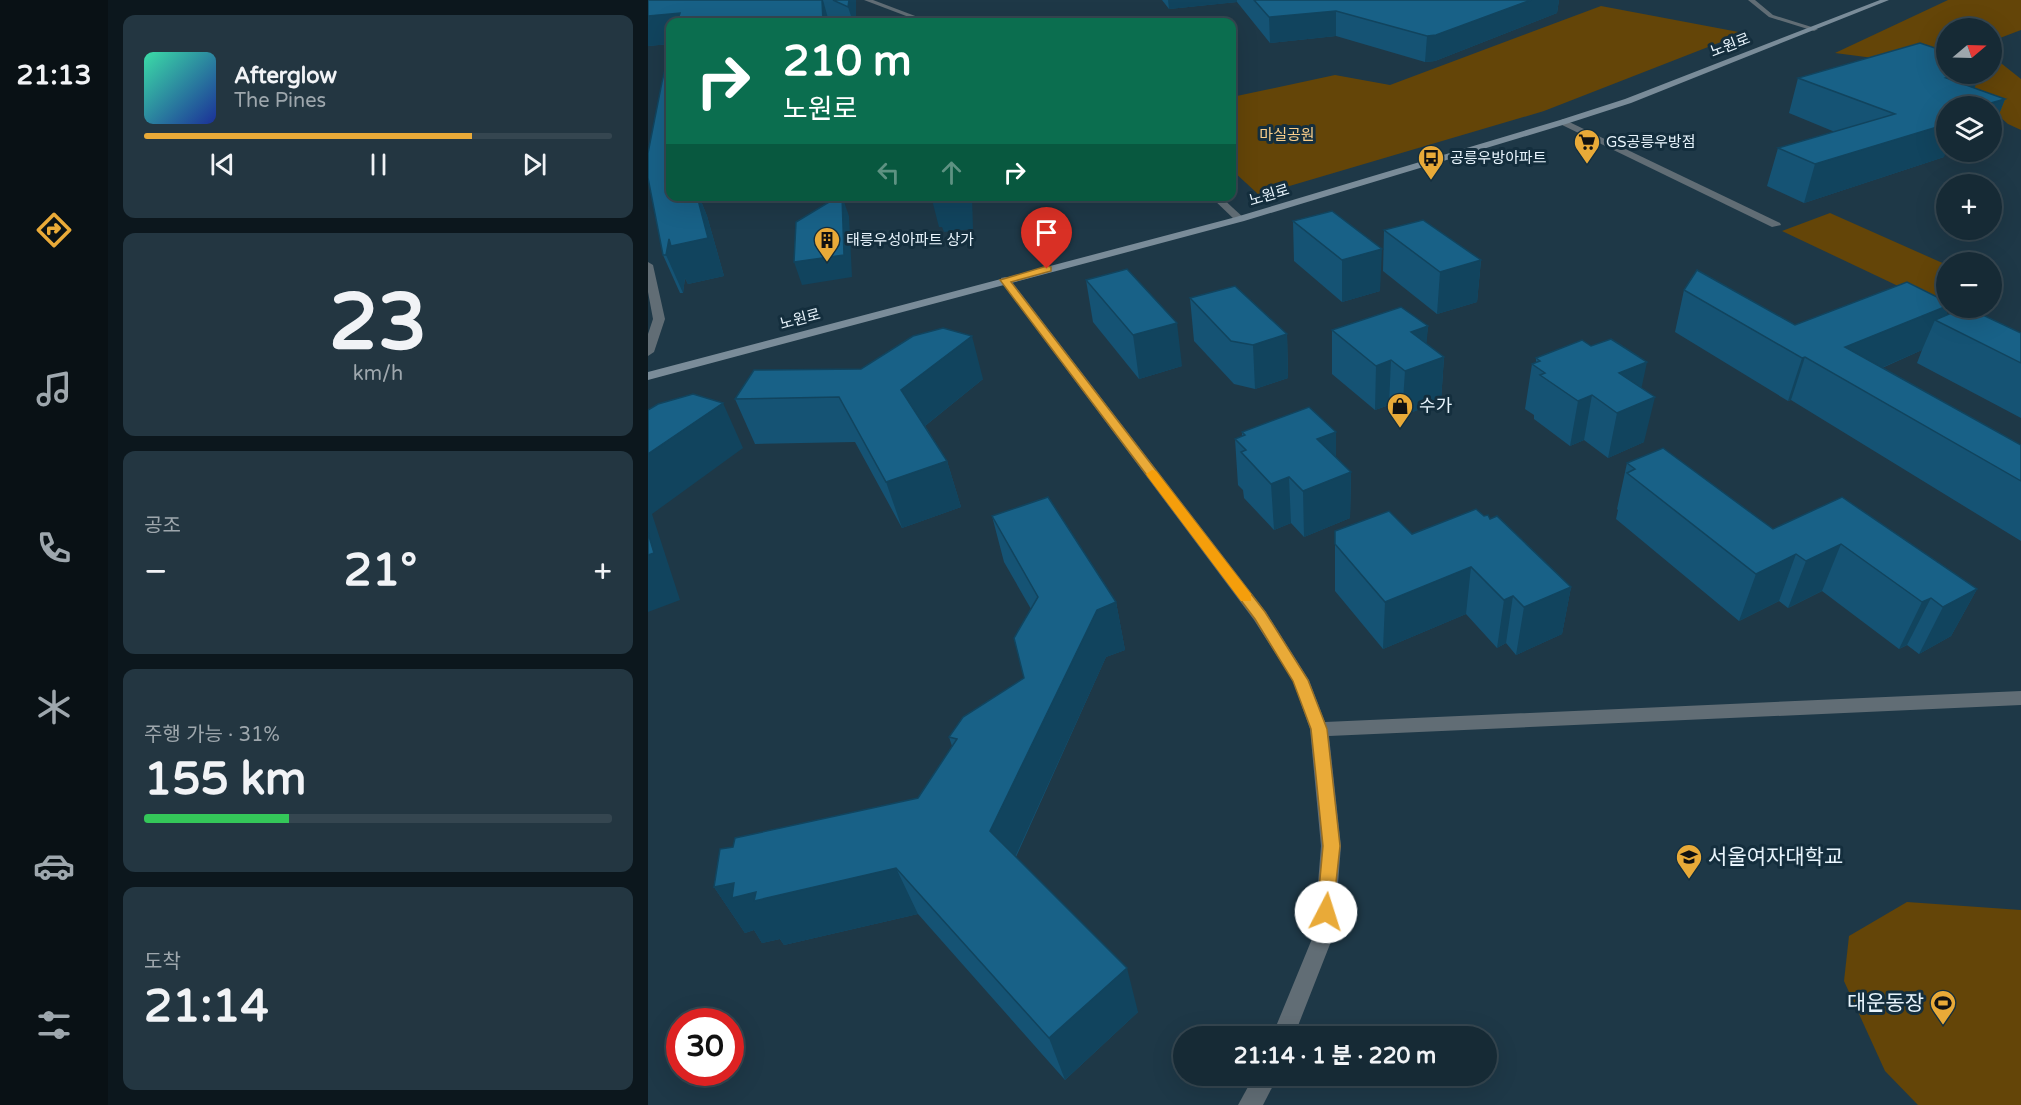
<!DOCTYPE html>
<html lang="ko">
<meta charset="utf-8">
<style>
body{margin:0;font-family:"Varela Round","Noto Sans KR",sans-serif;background:#233641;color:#f1f3f6;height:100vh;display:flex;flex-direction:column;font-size:22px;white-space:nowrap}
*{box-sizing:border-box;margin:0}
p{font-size:20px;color:#9ea7ad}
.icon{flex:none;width:33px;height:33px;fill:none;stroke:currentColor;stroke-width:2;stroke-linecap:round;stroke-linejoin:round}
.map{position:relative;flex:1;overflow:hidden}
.sheet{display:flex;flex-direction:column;gap:15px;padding:15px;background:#0c171d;width:540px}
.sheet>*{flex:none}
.guide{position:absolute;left:18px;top:18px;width:570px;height:183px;border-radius:12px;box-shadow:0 6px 24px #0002,0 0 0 2px #354650;background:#0b6e4f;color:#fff;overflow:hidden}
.needle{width:39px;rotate:71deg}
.fabs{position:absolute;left:1288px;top:18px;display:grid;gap:12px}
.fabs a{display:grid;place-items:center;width:66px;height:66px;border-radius:50%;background:#162a35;box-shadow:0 6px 24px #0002,0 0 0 2px #354650;font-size:30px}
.speed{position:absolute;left:18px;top:1008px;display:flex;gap:12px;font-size:30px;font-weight:700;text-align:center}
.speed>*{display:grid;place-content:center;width:78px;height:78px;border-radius:50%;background:#162a35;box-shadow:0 6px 24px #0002,0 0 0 2px #354650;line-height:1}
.speed .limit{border:9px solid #d22;background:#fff;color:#111}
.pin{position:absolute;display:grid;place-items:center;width:51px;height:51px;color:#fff;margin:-62px -26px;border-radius:50% 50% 50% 0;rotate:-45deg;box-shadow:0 0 6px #0007}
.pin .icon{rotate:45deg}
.me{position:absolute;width:66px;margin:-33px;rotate:5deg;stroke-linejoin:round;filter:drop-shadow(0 0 4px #0008)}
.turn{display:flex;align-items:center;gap:21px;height:126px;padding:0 18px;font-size:27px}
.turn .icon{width:78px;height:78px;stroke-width:2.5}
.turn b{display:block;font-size:42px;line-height:51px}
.lanes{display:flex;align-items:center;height:57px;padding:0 18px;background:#0003;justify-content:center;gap:30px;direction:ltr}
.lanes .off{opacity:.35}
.big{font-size:45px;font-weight:800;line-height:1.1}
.sheet .tile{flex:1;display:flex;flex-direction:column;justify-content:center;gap:9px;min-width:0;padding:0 21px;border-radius:12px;background:#233641}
.sheet .dial{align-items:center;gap:0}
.dial b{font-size:78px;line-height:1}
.song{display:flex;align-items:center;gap:18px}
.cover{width:72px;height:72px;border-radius:9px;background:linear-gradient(135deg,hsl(160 70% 55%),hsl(230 70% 35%))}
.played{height:6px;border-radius:3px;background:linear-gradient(90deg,#e9aa38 70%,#354650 70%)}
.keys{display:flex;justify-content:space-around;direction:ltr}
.heat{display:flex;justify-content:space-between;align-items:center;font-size:33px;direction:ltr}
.charge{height:9px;border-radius:4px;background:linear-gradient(90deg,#34c759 31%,#354650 0)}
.trip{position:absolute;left:525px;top:1026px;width:324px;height:60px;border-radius:30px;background:#162a35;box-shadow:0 6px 24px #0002,0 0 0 2px #354650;font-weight:800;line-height:60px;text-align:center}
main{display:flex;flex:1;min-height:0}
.menu{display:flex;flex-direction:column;width:108px;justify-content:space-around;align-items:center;background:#091115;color:#9ea7ad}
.menu .icon{width:42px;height:42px}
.menu .current{color:#e9aa38}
.menu b{font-size:27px;color:#f1f3f6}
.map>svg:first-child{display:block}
.green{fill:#644508}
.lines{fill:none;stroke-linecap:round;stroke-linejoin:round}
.minor{fill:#616d75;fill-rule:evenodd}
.tertiary{fill:#616d75;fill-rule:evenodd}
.secondary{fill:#7a8c99;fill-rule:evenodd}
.wall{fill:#155374}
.shaded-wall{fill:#11445e}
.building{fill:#186187;stroke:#11445e;stroke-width:1.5}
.route{fill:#e9aa38;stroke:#976e24;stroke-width:1.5}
.slow{fill:#f59e0b}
.labels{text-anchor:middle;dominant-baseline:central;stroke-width:6;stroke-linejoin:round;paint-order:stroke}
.far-street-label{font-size:15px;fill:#e9f5fd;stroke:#142e3d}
.far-park-label{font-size:15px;fill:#f9ce8b;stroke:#142e3d}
.far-poi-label{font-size:15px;fill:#e9f5fd;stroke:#142e3d;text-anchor:start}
.poi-label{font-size:18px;fill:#e9f5fd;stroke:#142e3d;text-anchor:start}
.near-poi-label{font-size:21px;fill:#e9f5fd;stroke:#142e3d;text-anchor:start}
</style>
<main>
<nav class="menu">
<b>21:13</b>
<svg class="icon current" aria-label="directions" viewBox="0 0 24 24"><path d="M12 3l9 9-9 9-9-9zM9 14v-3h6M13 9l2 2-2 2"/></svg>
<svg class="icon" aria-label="music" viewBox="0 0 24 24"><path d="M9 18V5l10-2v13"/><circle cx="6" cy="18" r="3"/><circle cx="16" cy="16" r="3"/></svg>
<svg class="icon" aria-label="phone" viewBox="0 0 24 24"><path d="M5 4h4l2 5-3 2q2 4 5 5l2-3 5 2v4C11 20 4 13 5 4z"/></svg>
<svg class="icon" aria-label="climate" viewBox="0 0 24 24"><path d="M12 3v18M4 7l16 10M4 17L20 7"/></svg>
<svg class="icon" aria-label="car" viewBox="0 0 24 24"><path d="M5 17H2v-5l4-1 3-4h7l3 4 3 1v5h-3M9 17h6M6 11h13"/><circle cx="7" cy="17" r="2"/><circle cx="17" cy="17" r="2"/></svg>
<svg class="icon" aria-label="filters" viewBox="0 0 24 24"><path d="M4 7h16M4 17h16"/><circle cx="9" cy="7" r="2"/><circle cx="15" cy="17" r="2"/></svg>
</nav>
<section class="sheet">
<div class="tile">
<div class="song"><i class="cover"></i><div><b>Afterglow</b><p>The Pines</p></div></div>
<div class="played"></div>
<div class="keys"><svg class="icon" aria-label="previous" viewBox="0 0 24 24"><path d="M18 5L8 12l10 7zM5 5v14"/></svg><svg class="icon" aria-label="pause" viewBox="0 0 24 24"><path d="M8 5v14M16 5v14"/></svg><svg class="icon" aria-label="next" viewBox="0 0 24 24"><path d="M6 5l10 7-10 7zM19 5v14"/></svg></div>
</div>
<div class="tile dial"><b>23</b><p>km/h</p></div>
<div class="tile"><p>공조</p>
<div class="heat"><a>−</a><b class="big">21°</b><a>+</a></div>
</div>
<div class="tile"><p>주행 가능 · 31%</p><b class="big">155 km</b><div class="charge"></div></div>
<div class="tile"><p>도착</p><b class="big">21:14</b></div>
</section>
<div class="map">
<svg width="1373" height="1105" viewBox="0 0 1373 1105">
<rect width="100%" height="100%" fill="#1e3847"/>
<g class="green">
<path d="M1300,0H1373V30L1344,41V28H1299V74H1344V56L1373,79V130L1360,124L1344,110V106L1233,59L1187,53Z"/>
<path d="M953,6L1096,33L896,111L611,195L584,170V97L687,75L742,85Z"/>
<path d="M1182,213L1299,265V298L1286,303L1134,231Z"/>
<path d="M1259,902L1373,910V1105H1270L1237,1071L1196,981L1201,936Z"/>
</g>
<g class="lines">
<g class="minor">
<path d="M216,0H225L283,22H274Z"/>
<path d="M915,119L1132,223L1133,225L1124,227L912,124L911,122Z"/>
<path d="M562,196H572L597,219L588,221Z"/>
<path d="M0,262L5,265L17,319L6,352L0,356V334L5,319L0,292Z"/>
<path d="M357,277L361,278L618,612L661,680L677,722L1373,691V705L681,736L693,846L686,934L646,1036H624L666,934L673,846L662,729L645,681L606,620L353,282V278Z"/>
<path d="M606,1076H630L615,1105H590Z"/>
</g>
<path class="tertiary" d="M1100,0H1107L1125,15L1170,29L1166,31L1121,17Z"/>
<path class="secondary" d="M1232,0H1241L983,103L918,124L596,221L0,380V372L588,217L912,120L977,99Z"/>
</g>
<g class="wall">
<path d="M0,0H208V22H22V44L0,46Z"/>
<path d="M514,0H911L909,13L787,61L777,62L688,36L622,43L589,2L521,9Z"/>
<path d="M1150,78L1327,88L1357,99L1344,132V106H1299L1296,157L1156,203L1119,186L1130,148L1187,132L1141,113Z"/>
<path d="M22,196H51L59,216L76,276L40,284L37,278L35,293H32L15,255Z"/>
<path d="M645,221L732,291L694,302L646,261Z"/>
<path d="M736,230L833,260L829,302L789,314L735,271Z"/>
<path d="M438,280L534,366L491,379L445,322Z"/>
<path d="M1036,290L1147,325L1301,308L1298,315L1373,333V418L1269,363L1274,350L1234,368L1373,445V541L1143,400L1140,401L1027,332Z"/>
<path d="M542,298L639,334L640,378L607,389L586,384L546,341Z"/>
<path d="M780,326L778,343L796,357L793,401L754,416L741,405L727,410L684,374V330Z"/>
<path d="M888,358L993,388L996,442L960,458L936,440L922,446L886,419V415L877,409L884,364L888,363Z"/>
<path d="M335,379L277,426L299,461L313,507L254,528L207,442L107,444L87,399Z"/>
<path d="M594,432H688V457L703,472L702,518L656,537L643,523L626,530L596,498L595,490L590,485L587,439L594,436Z"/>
<path d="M979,463L1125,529L1194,497L1329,589L1303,636L1271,654L1259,645L1251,649L1174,591L1140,608L1131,601L1091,621L968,519L970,510L969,509Z"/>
<path d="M344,516L468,602L477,650L458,657L368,857L490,1012L417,1080L270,914L136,945L132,939L114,943L106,930L97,933L66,887L85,847L270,798L304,746L301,737L376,678L383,609L356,562Z"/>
<path d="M836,516L842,519L923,587L914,634L868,655L858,643L849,648L818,614L735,649L687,591V531L764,534Z"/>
</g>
<g class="shaded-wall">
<path d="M174,0H175L181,22H175Z"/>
<path d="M201,0H208V22H205L200,7Z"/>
<path d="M520,0H589V2L521,9Z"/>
<path d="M882,0H911L909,13L787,61L777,62L779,36Z"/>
<path d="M688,11V36L622,43L621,17Z"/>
<path d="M32,13L35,22H22V44L0,46V16Z"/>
<path d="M145,19L146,22H131Z"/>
<path d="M1310,74H1332L1321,102L1298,78Z"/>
<path d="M1357,99L1344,132V106H1332Z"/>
<path d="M1299,124V149L1296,157L1156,203L1167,164Z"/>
<path d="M37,196H51L59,216L76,276L40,284L37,278L35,293L18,255L21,239Z"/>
<path d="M194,196L201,216L204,277L154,285L146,262Z"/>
<path d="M283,196H324L325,229L296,232L294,227H291Z"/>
<path d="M734,249L732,291L694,302V260Z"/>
<path d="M833,260L829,302L789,314L792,272Z"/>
<path d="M1299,306V308H1301L1295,323L1287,320L1274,350L1201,382L1197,347Z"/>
<path d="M529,323L534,366L491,379L485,335Z"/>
<path d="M780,326L777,364L796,357L793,401L754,416L757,371L763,332Z"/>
<path d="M639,334L640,378L607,389L605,345Z"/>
<path d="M324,336L335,379L267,434L253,390Z"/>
<path d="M1157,357L1143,400L1140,401L1154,358Z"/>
<path d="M743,360L741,405L727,410L728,366Z"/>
<path d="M999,362L990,404L1007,397L996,442L960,458L969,413L971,373Z"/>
<path d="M944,395L936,440L922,446L930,401Z"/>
<path d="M75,403L95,448L4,514L32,600L0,612V454Z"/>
<path d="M688,432V478L703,472L702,518L656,537L655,491L669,439Z"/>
<path d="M299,461L313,507L254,528L238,482Z"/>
<path d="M641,477L643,523L626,530L623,484Z"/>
<path d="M1193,544L1174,591L1140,608L1158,561Z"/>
<path d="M1148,554L1131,601L1091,621L1108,574Z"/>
<path d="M823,567L818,614L735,649L737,602Z"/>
<path d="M923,587L914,634L868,655L876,607Z"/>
<path d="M1329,589L1303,636L1271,654L1295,607Z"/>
<path d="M865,596L858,643L849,648L856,600Z"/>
<path d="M1283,598L1259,645L1251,649L1274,602Z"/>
<path d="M468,602L477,650L458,657L358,877L342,831L449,610Z"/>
<path d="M248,868L270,914L136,945L132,939L114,943L106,930L97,933L66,887L86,883Z"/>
<path d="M479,968L490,1012L417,1080L401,1038Z"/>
</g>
<g class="building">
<path d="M0,0H174L175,22H145V19L131,22H67L61,19L60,22H29L32,13L0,16Z"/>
<path d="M185,0H201L200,7Z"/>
<path d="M606,0H883L788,35L779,36L688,11L621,17Z"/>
<path d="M1272,43L1299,52V74H1314L1298,78L1357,99L1332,106H1299V124L1167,164L1130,148L1247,114L1150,78Z"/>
<path d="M22,49V196H49L60,238L23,246L21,239L18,255H15L0,178V153L14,82Z"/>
<path d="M191,196H194L196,255L146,262L148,222Z"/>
<path d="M684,211L734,249L694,260L645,221Z"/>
<path d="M775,220L833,260L792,272L736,230Z"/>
<path d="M479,269L529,323L485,335L438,280Z"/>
<path d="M1049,270L1147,325L1259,282L1299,302V306L1197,347L1373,445V481L1157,357L1154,358L1036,290Z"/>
<path d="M587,286L639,334L605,345L583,341L542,298Z"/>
<path d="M753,307L780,326L763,332L796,357L757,371L743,360L728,366L684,330Z"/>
<path d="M1315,308H1320L1373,333V363L1287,320Z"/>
<path d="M295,328L324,336L253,390L299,461L238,482L191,397L87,399L106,370L213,369L265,336Z"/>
<path d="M963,339L999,362L971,373L1007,397L969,413L944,395L930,401L892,375L897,373L884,364L892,361L888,358L934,340L943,346Z"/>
<path d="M45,394L75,403L0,454V410L10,404Z"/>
<path d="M661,407L688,432L669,439L703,472L655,491L641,477L623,484L593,452L598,450L587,439L597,435L594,432Z"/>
<path d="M1015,448L1125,529L1194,497L1329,589L1295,607L1283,598L1274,602L1193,544L1158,561L1148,554L1108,574L979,473L987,469L979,463Z"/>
<path d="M400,497L468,602L449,610L342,831L479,968L401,1038L248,868L106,901L108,892L84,898L86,883L66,887L72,849L85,847L87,838L270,798L309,739L301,737L315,717L376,678L366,638L390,597L344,516Z"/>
<path d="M828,509L836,516L840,515L842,519L849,516L923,587L876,607L865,596L856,600L823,567L737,602L687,544V531L741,511L764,534Z"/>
<path d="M0,533L6,553L0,555Z"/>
</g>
<path class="route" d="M399,266L403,267V271L363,282L617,612L660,680L679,729L692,846L684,918L678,921L671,918L669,912L675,846L668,776L663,729L645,681L607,619L352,280Z"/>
<path class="slow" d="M504,470L508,471L603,594V601H593L500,477L498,474Z"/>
<defs>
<g id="supermarket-pin" transform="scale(1.35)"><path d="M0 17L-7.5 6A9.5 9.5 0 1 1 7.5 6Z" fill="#e9aa38" stroke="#142e3d"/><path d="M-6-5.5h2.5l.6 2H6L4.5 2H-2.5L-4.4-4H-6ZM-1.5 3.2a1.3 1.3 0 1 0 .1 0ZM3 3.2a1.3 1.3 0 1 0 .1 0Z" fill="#111"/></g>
<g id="bus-pin" transform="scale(1.35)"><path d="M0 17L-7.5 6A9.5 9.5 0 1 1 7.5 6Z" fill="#e9aa38" stroke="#142e3d"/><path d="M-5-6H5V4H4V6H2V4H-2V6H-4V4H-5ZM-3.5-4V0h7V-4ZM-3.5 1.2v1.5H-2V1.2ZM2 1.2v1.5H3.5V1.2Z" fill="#111"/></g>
<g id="building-pin" transform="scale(1.35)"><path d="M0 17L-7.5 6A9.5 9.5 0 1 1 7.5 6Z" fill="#e9aa38" stroke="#142e3d"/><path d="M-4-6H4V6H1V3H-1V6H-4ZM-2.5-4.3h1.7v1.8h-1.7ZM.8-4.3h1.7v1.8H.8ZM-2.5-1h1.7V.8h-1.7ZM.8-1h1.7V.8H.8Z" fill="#111"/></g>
<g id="shop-pin" transform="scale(1.35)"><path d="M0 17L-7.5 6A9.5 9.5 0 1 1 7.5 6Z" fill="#e9aa38" stroke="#142e3d"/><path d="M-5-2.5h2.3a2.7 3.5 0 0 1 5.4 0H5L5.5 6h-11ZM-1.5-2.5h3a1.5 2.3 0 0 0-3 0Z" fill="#111"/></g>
<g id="university-pin" transform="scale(1.35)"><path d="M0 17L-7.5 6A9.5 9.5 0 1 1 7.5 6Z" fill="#e9aa38" stroke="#142e3d"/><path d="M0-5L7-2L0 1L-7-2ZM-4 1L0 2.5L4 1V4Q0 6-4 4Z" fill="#111"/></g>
<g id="stadium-pin" transform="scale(1.35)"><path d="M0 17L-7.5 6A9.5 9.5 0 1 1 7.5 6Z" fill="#e9aa38" stroke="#142e3d"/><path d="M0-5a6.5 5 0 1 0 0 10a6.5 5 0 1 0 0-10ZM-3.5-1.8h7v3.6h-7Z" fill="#111"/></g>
</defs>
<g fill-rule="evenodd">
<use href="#supermarket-pin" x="939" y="142"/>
<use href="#bus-pin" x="783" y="158"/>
<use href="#building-pin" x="179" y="240"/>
<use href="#shop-pin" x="752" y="406"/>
<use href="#university-pin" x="1041" y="857"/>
<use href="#stadium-pin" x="1295" y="1003"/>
</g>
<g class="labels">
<g class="far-street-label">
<text transform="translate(1082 45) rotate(-21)">노원로</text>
<text transform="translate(621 195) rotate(-17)">노원로</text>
<text transform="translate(152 319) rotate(-15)">노원로</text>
</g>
<g class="far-park-label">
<text x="639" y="135">마실공원</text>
</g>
<g class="far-poi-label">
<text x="958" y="142">GS공릉우방점</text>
<text x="802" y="158">공릉우방아파트</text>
<text x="198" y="240">태릉우성아파트 상가</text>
</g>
<g class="poi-label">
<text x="771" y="406">수가</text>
</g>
<g class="near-poi-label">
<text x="1060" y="857">서울여자대학교</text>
<text x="1276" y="1003" text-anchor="end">대운동장</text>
</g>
</g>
</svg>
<div class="fabs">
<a><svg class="needle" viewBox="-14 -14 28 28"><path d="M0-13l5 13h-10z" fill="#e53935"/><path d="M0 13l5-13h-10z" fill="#9ea7ad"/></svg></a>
<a><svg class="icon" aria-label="layers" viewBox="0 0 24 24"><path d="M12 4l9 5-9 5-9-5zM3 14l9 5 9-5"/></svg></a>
<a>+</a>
<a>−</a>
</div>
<div class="speed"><div class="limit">30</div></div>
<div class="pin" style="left:399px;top:269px;background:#d93025"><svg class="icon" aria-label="arrive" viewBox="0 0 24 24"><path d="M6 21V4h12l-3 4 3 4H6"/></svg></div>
<svg class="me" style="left:678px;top:912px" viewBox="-20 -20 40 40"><circle r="19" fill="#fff"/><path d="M0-13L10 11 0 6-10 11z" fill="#e9aa38"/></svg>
<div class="trip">21:14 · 1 분 · 220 m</div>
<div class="guide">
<div class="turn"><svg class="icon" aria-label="right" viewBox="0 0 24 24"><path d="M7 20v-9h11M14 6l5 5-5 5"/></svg><div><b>210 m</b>노원로</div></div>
<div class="lanes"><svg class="icon off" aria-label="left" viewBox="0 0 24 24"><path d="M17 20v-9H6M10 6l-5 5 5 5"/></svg><svg class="icon off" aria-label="ahead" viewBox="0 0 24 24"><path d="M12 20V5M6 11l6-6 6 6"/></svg><svg class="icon" aria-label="right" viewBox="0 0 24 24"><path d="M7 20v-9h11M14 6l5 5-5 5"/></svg></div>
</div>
</div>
</main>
